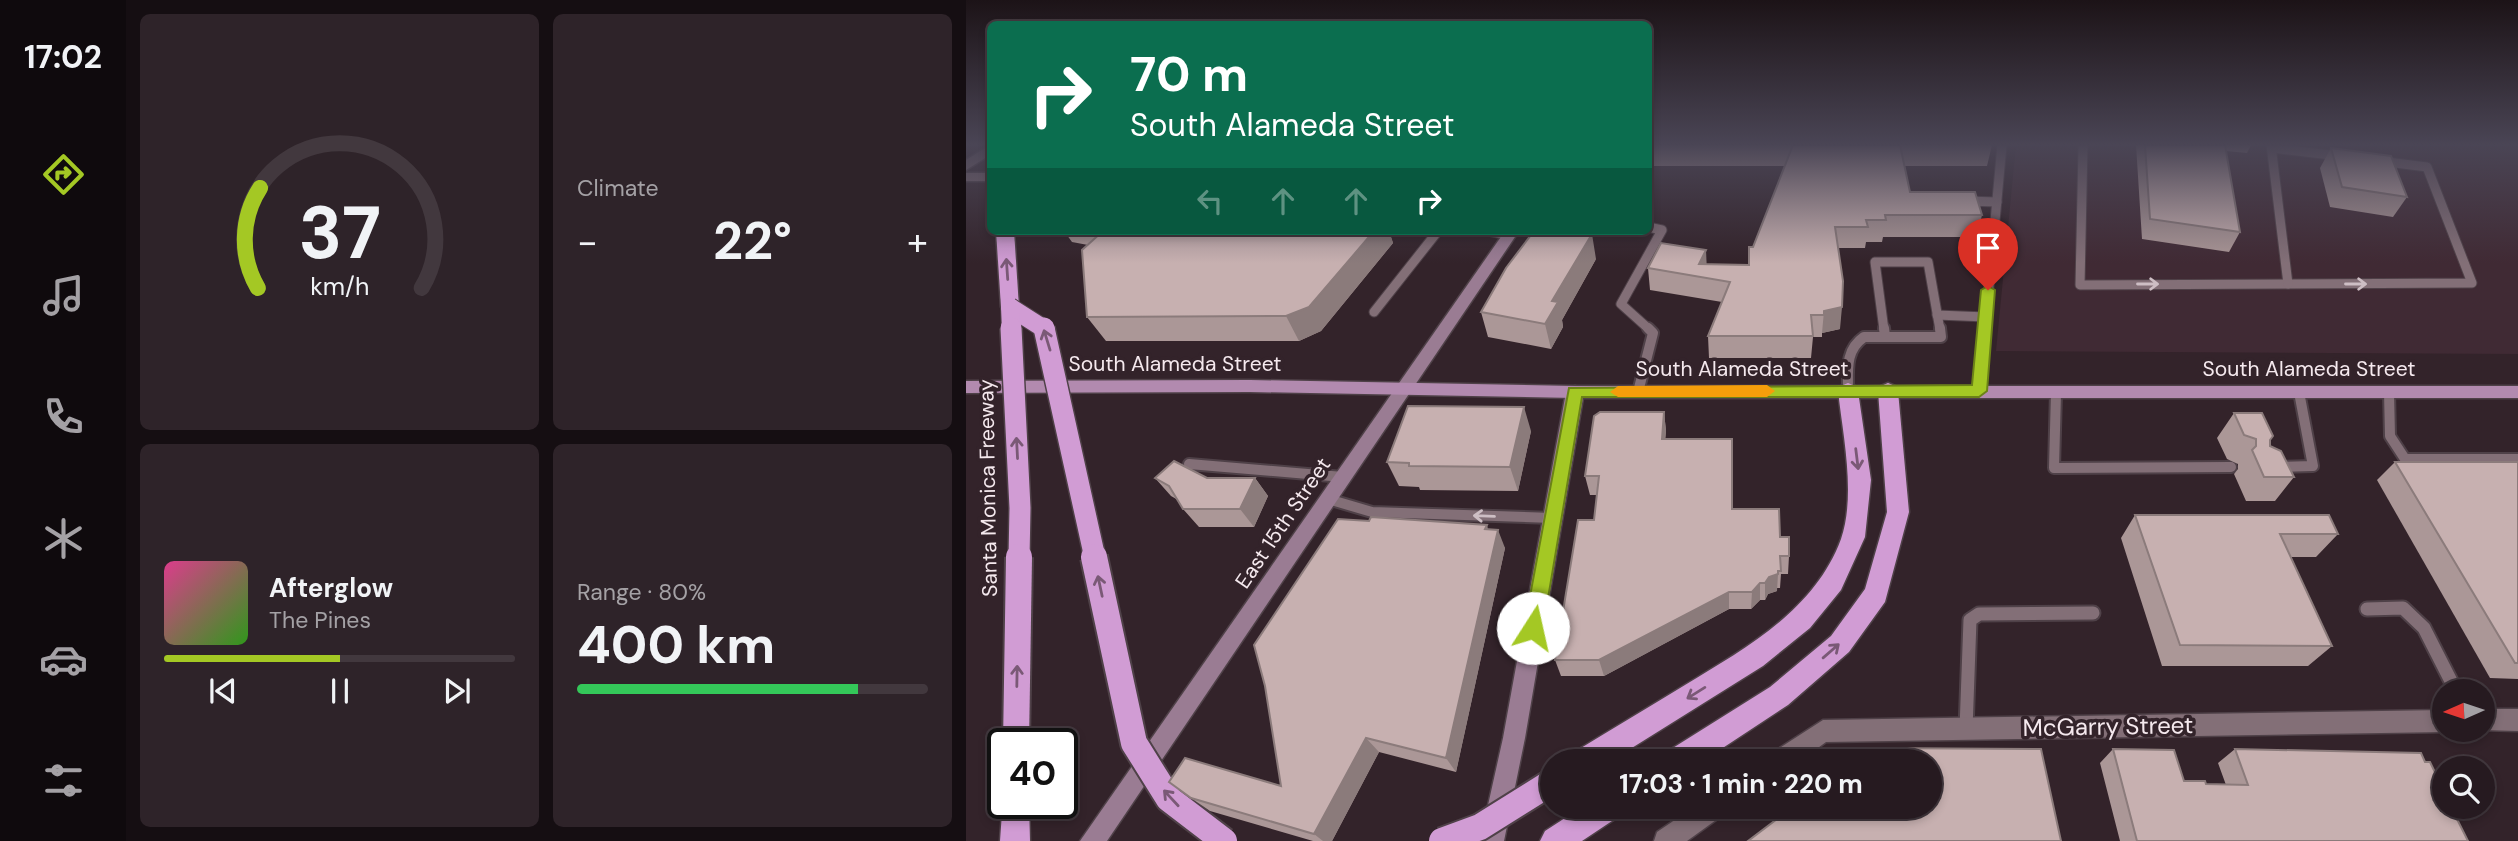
<!DOCTYPE html>
<meta charset="utf-8">
<style>
body{margin:0;font-family:"DM Sans",sans-serif;background:#2e2329;color:#f1f3f6;height:100vh;display:flex;flex-direction:column;font-size:26px;white-space:nowrap}
*{box-sizing:border-box;margin:0}
p{font-size:23px;color:#a4a1a5}
.icon{flex:none;width:38px;height:38px;fill:none;stroke:currentColor;stroke-width:2;stroke-linecap:round;stroke-linejoin:round}
.map{position:relative;flex:1;overflow:hidden}
.side{display:flex;flex-direction:column;gap:14px;padding:14px;background:#150e12;width:840px}
.side>*{flex:none}
.guide{position:absolute;left:21px;top:21px;width:665px;height:214px;border-radius:10px;box-shadow:0 4px 10px #0003,0 0 0 2px #42383e;background:#0b6e4f;color:#fff;overflow:hidden}
.needle{width:46px;rotate:267deg}
.controls{position:absolute;left:1466px;top:679px;display:grid;gap:14px}
.controls a{display:grid;place-items:center;width:63px;height:63px;border-radius:50%;background:#261a20;box-shadow:0 4px 10px #0003,0 0 0 2px #42383e;font-size:35px}
.speed{position:absolute;left:21px;top:728px;display:flex;gap:14px;font-size:35px;font-weight:700;text-align:center}
.speed>*{display:grid;place-content:center;width:91px;height:91px;border-radius:50%;background:#261a20;box-shadow:0 4px 10px #0003,0 0 0 2px #42383e;line-height:1}
.speed .limit{border:4px solid #111;border-radius:10px;background:#fff;color:#111}
.pin{position:absolute;display:grid;place-items:center;width:60px;height:60px;color:#fff;margin:-72px -30px;border-radius:50% 50% 50% 0;rotate:-45deg;box-shadow:0 0 7px #0007}
.pin .icon{rotate:45deg}
.me{position:absolute;width:77px;margin:-38px;rotate:10deg;stroke-linejoin:round;filter:drop-shadow(0 0 5px #0008)}
.turn{display:flex;align-items:center;gap:24px;height:147px;padding:0 28px;font-size:32px}
.turn .icon{width:91px;height:91px;stroke-width:2.5}
.turn b{display:block;font-size:49px;line-height:60px}
.lanes{display:flex;align-items:center;height:66px;padding:0 28px;background:#0003;justify-content:center;gap:35px;direction:ltr}
.lanes .off{opacity:.35}
.big{font-size:52px;font-weight:700;line-height:1.1}
.side .widget{flex:1;display:flex;flex-direction:column;justify-content:center;gap:10px;min-width:0;padding:0 24px;border-radius:10px;background:#2e2329}
.side .dial{align-items:center;gap:0}
.dial svg{height:182px;overflow:visible;fill:none;stroke:#42383e;stroke-width:7;stroke-linecap:round;text-anchor:middle}
.dial text{fill:#f1f3f6;stroke:none}
.song{display:flex;align-items:center;gap:21px}
.cover{width:84px;height:84px;border-radius:10px;background:linear-gradient(135deg,hsl(330 70% 55%),hsl(110 70% 35%))}
.played{height:7px;border-radius:4px;background:linear-gradient(90deg,#a4c824 50%,#42383e 50%)}
.keys{display:flex;justify-content:space-around;direction:ltr}
.heat{display:flex;justify-content:space-between;align-items:center;font-size:38px;direction:ltr}
.charge{height:10px;border-radius:5px;background:linear-gradient(90deg,#34c759 80%,#42383e 0)}
.side .tiles{flex:1;display:grid;gap:14px;grid-template-columns:repeat(2,1fr)}
.trip{position:absolute;left:574px;top:749px;width:402px;height:70px;border-radius:35px;background:#261a20;box-shadow:0 4px 10px #0003,0 0 0 2px #42383e;font-weight:700;line-height:70px;text-align:center}
main{display:flex;flex:1;min-height:0}
.menu{display:flex;flex-direction:column;width:126px;justify-content:space-around;align-items:center;background:#0f0a0d;color:#a4a1a5}
.menu .icon{width:49px;height:49px}
.menu .active{color:#a4c824}
.menu b{font-size:32px;color:#f1f3f6}
.map>svg:first-child{display:block}
.built{fill:#402a34}
.lines{fill:none;stroke-linecap:round;stroke-linejoin:round}
.lane-far2-casing{stroke:#4f4148;stroke-width:11}
.lane-far1-casing{stroke:#4f4148;stroke-width:14}
.lane-casing{stroke:#4f4148;stroke-width:17}
.street-casing{stroke:#4f4148;stroke-width:3}
.secondary-casing{stroke:#4f4148;stroke-width:3}
.primary-casing{stroke:#4f4148;stroke-width:3}
.highway-casing{stroke:#4f4148;stroke-width:3}
.lane-far2{stroke:#836f77;stroke-width:9}
.lane-far1{stroke:#836f77;stroke-width:10}
.lane{stroke:#836f77;stroke-width:13}
.street{fill:#836f77;fill-rule:evenodd}
.secondary{fill:#9a7c93;fill-rule:evenodd}
.primary{fill:#b28aaf;fill-rule:evenodd}
.highway{fill:#d19cd4;fill-rule:evenodd}
.highway-bridge-far2-casing{stroke:#4f4148;stroke-width:20;stroke-linecap:butt}
.highway-bridge-far1-casing{stroke:#4f4148;stroke-width:24;stroke-linecap:butt}
.highway-bridge-casing{stroke:#4f4148;stroke-width:30;stroke-linecap:butt}
.highway-bridge-far2{stroke:#d19cd4;stroke-width:18}
.highway-bridge-far1{stroke:#d19cd4;stroke-width:21}
.highway-bridge{stroke:#d19cd4;stroke-width:26}
.wall{fill:#ab9797}
.shaded-wall{fill:#8b7b7b}
.building{fill:#c7b0b0;stroke:#8b7b7b;stroke-width:2}
.oneway{stroke:#7a5976}
.oneway2{stroke:#cdbec4}
.route{fill:#a4c824;stroke:#6b8217;stroke-width:2}
.slow{fill:#f59e0b}
.labels{text-anchor:middle;dominant-baseline:central;stroke-width:7;stroke-linejoin:round;paint-order:stroke}
.street-label{font-size:21px;fill:#f5e9ee;stroke:#33232a}
.near-street-label{font-size:24px;fill:#f5e9ee;stroke:#33232a}
</style>
<main>
<nav class="menu">
<b>17:02</b>
<svg class="icon active" aria-label="directions" viewBox="0 0 24 24"><path d="M12 3l9 9-9 9-9-9zM9 14v-3h6M13 9l2 2-2 2"/></svg>
<svg class="icon" aria-label="music" viewBox="0 0 24 24"><path d="M9 18V5l10-2v13"/><circle cx="6" cy="18" r="3"/><circle cx="16" cy="16" r="3"/></svg>
<svg class="icon" aria-label="phone" viewBox="0 0 24 24"><path d="M5 4h4l2 5-3 2q2 4 5 5l2-3 5 2v4C11 20 4 13 5 4z"/></svg>
<svg class="icon" aria-label="climate" viewBox="0 0 24 24"><path d="M12 3v18M4 7l16 10M4 17L20 7"/></svg>
<svg class="icon" aria-label="car" viewBox="0 0 24 24"><path d="M5 17H2v-5l4-1 3-4h7l3 4 3 1v5h-3M9 17h6M6 11h13"/><circle cx="7" cy="17" r="2"/><circle cx="17" cy="17" r="2"/></svg>
<svg class="icon" aria-label="filters" viewBox="0 0 24 24"><path d="M4 7h16M4 17h16"/><circle cx="9" cy="7" r="2"/><circle cx="15" cy="17" r="2"/></svg>
</nav>
<section class="side">
<div class="tiles">
<div class="widget dial"><svg viewBox="0 0 100 80">
<path d="M14 69A42 42 0 1 1 86 69"/>
<path d="M14 69A42 42 0 0 1 15 25" stroke="#a4c824"/>
<text x="50" y="56" font-size="32" font-weight="700">37</text>
<text x="50" y="72" font-size="11">km/h</text>
</svg></div>
<div class="widget"><p>Climate</p>
<div class="heat"><a>−</a><b class="big">22°</b><a>+</a></div>
</div>
<div class="widget">
<div class="song"><i class="cover"></i><div><b>Afterglow</b><p>The Pines</p></div></div>
<div class="played"></div>
<div class="keys"><svg class="icon" aria-label="previous" viewBox="0 0 24 24"><path d="M18 5L8 12l10 7zM5 5v14"/></svg><svg class="icon" aria-label="pause" viewBox="0 0 24 24"><path d="M8 5v14M16 5v14"/></svg><svg class="icon" aria-label="next" viewBox="0 0 24 24"><path d="M6 5l10 7-10 7zM19 5v14"/></svg></div>
</div>
<div class="widget"><p>Range · 80%</p><b class="big">400 km</b><div class="charge"></div></div>
</div>
</section>
<div class="map">
<svg width="1552" height="841" viewBox="0 0 1552 841">
<rect width="100%" height="100%" fill="#33232a"/>
<path class="built" d="M1050,145H1552V354L1030,351Z"/>
<g class="lines">
<g class="lane-far2-casing">
<g id="lane-far2">
<path d="M1117,145L1114,285L1506,283L1461,167L1413,161"/>
<path d="M1305,145L1322,284"/>
<path d="M1306,148L1373,156"/>
<path d="M1001,201L1031,202"/>
<path d="M682,227L696,230L655,304L684,330"/>
<path d="M522,231L543,235"/>
<path d="M408,312L472,231"/>
<path d="M971,315L1020,317"/>
<path d="M918,330L909,262H962L974,330"/>
<path d="M1019,330L1036,145"/>
</g>
</g>
<g class="lane-far1-casing">
<g id="lane-far1">
<path d="M918,328L919,336"/>
<path d="M882,391C882,370 879,350 898,337H975L974,328"/>
<path d="M1013,391L1019,328"/>
<path d="M672,392L687,333L682,328"/>
<path d="M1090,392L1088,468L1265,467"/>
<path d="M1423,392L1424,436L1439,459H1552"/>
<path d="M223,464L377,477"/>
<path d="M1309,467L1347,466L1333,392"/>
<path d="M362,499L406,512L587,518"/>
</g>
</g>
<g class="lane-casing">
<g id="lane">
<path d="M1401,609L1437,608L1458,628L1490,691"/>
<path d="M1000,729L1004,620L1013,614L1127,613"/>
</g>
</g>
<g class="street-casing">
<g id="street">
<path d="M24,145V155L0,170V160Z"/>
<rect x="0" y="173" width="24" height="8"/>
<path d="M1517,709H1552V731L1514,730H1517Z"/>
<path d="M1479,710V730H1485L1479,732L860,742L834,761H802L806,753L857,720Z"/>
<path d="M728,807H761L757,815L721,841H688L691,832Z"/>
</g>
</g>
<g class="secondary-casing">
<g id="secondary">
<path d="M539,231H553L141,841H114Z"/>
<path d="M609,386L615,388L618,392L559,738L538,841H514L537,738L600,392L603,388Z"/>
</g>
</g>
<g class="primary-casing">
<path id="primary" d="M284,380L609,386H1552V398H609L284,392L0,393V381Z"/>
</g>
<g class="highway-casing">
<g id="highway">
<path d="M30,231H48L53,307L51,312H37L35,307Z"/>
<path d="M882,383L889,386L892,391L905,480L899,537L875,590L844,628L797,666L645,761H606L610,751C646,729 683,707 719,685C780,648 849,610 875,539C890,495 877,436 872,391L875,386Z"/>
<path d="M922,383L929,386L932,391L943,512L919,602L883,652L822,705L737,761H698L702,751L804,687L865,636L899,589L921,512L912,391L915,386Z"/>
<path d="M37,798V803H63L64,841H34Z"/>
<path d="M616,807H656L652,817L616,841H574L579,831Z"/>
</g>
</g>
<use href="#lane-far2" class="lane-far2"/>
<use href="#lane-far1" class="lane-far1"/>
<use href="#lane" class="lane"/>
<use href="#street" class="street"/>
<use href="#secondary" class="secondary"/>
<use href="#primary" class="primary"/>
<use href="#highway" class="highway"/>
<g class="highway-bridge-far2-casing">
<g id="highway-bridge-far2">
<path d="M44,307L80,330"/>
<path d="M44,307L45,330"/>
</g>
</g>
<g class="highway-bridge-far1-casing">
<g id="highway-bridge-far1">
<path d="M45,328L54,508L53,558"/>
<path d="M78,328L129,558"/>
</g>
</g>
<g class="highway-bridge-casing">
<g id="highway-bridge">
<path d="M128,557L168,743L203,799L258,841"/>
<path d="M50,744L53,557"/>
<path d="M476,841L514,827L586,782"/>
</g>
</g>
<use href="#highway-bridge-far2" class="highway-bridge-far2"/>
<use href="#highway-bridge-far1" class="highway-bridge-far1"/>
<use href="#highway-bridge" class="highway-bridge"/>
</g>
<g class="wall">
<path d="M682,145H1026L1021,166H939L944,192L1016,215L1011,237H917L916,242H900L899,248H872L874,329L856,333V337H847L845,358H743L742,336L756,302L684,290L682,268L740,264L782,265L783,247H787L819,166H682Z"/>
<path d="M1170,145H1285L1281,153L1260,151L1274,232L1263,252L1176,239Z"/>
<path d="M1365,148L1441,197L1427,217L1364,207L1354,168Z"/>
<path d="M98,231H423L427,243L355,331L333,341H140L121,317L122,245L106,242Z"/>
<path d="M630,259L596,320L597,327L585,349L522,337L515,312Z"/>
<path d="M698,412L700,431L699,439L767,509L814,537L823,556L822,574H815L814,588H811V591L802,594L799,600H794L785,609H763L638,676H595L589,660L628,520L631,495H624L619,476Z"/>
<path d="M1268,413L1304,440V446L1328,477L1309,501H1280L1268,474L1272,469V464L1261,459L1251,438Z"/>
<path d="M565,431L552,491L454,490L453,487L433,486L421,462Z"/>
<path d="M1429,462H1552V679L1524,678L1411,480Z"/>
<path d="M189,478H289L302,496L288,527H233L217,509L212,500L205,496Z"/>
<path d="M1169,515L1372,534L1350,557H1325L1366,646L1342,666H1196L1155,538Z"/>
<path d="M403,521L521,525L522,530L539,548L490,772L413,752L366,841H347L244,811L225,798L315,786L299,686Z"/>
<path d="M1147,749L1218,781L1240,784L1260,785L1252,763L1269,749L1502,841H1154L1134,763Z"/>
</g>
<g class="shaded-wall">
<path d="M408,231H423L427,243L355,331L333,341L320,316Z"/>
<path d="M626,234L630,259L596,320L597,327L585,349L579,324L586,301Z"/>
<path d="M740,250L741,272L733,264Z"/>
<path d="M876,307L874,329L856,333L858,311Z"/>
<path d="M558,407L565,431L552,491L544,467Z"/>
<path d="M698,412L700,431L698,457L696,439Z"/>
<path d="M289,478L302,496L288,527L274,509Z"/>
<path d="M532,530L539,548L490,772L480,758Z"/>
<path d="M812,574L811,591L802,594L799,600V583L803,577Z"/>
<path d="M794,583V600L785,609L786,592Z"/>
<path d="M763,592V609L638,676L633,660Z"/>
<path d="M400,738L413,752L366,841H357L348,834Z"/>
</g>
<g class="building">
<path d="M827,145H934L944,192H1009L1016,215H919L920,220H900L902,227H869L877,281L876,307L858,311V315H845L847,336H742L764,282L682,268L695,243L740,250L733,264L783,265V247H787Z"/>
<path d="M1179,145H1259L1274,232L1184,219Z"/>
<path d="M1365,148L1425,156L1441,197L1376,187Z"/>
<path d="M137,231H408L343,307L320,316L121,317L116,250Z"/>
<path d="M568,231H610L626,234L586,301L592,302L579,324L515,312L540,268Z"/>
<path d="M442,406L558,407L544,467L443,466V463L421,462Z"/>
<path d="M634,412H698L696,439H766V509H813L814,537H823V556H814L815,571H812V574L803,577L799,583H794L786,592H763L633,660H589L612,520H628L633,476H619L628,416Z"/>
<path d="M1268,413H1296L1307,436L1304,440V446L1315,451L1328,477H1298L1286,450L1290,446V439L1278,435Z"/>
<path d="M208,461L241,478H289L274,509H217L203,486L189,478Z"/>
<path d="M1429,462H1552V663H1549Z"/>
<path d="M1169,515H1363L1372,534H1314L1366,646L1214,645Z"/>
<path d="M405,517L521,525L519,529L532,530L480,758L400,738L348,834L225,798L203,782L219,758L315,786L299,686L288,645L372,519L403,521Z"/>
<path d="M903,748L1075,749L1095,841H782L827,807H964V761H886Z"/>
<path d="M1147,749L1208,750L1218,781H1239L1240,784L1282,785L1269,749L1455,753L1459,762H1464L1479,793V807H1485L1502,841H1171Z"/>
</g>
<defs><path id="oneway-shaft" d="M-6 0H5M1.5-3L5.5 0L1.5 3" fill="none" stroke-width="1.6" stroke-linecap="round" stroke-linejoin="round" transform="scale(1.75)"/></defs>
<g class="oneway">
<use href="#oneway-shaft" transform="translate(41 269) rotate(-94)"/>
<use href="#oneway-shaft" transform="translate(81 340) rotate(-107)"/>
<use href="#oneway-shaft" transform="translate(51 448) rotate(-93)"/>
<use href="#oneway-shaft" transform="translate(891 459) rotate(83)"/>
<use href="#oneway-shaft" transform="translate(134 586) rotate(-102)"/>
<use href="#oneway-shaft" transform="translate(865 651) rotate(-41)"/>
<use href="#oneway-shaft" transform="translate(51 676) rotate(-89)"/>
<use href="#oneway-shaft" transform="translate(730 693) rotate(148)"/>
<use href="#oneway-shaft" transform="translate(205 798) rotate(-133)"/>
</g>
<g class="oneway2">
<use href="#oneway-shaft" transform="translate(1182 284)"/>
<use href="#oneway-shaft" transform="translate(1390 284)"/>
<use href="#oneway-shaft" transform="translate(518 516) rotate(-178)"/>
</g>
<linearGradient id="sky" x2="0" y2="1"><stop stop-color="#1c1317"/><stop offset="0.55" stop-color="#4a4555"/><stop offset="1" stop-color="#4a4555" stop-opacity="0"/></linearGradient>
<rect width="1552" height="263" fill="url(#sky)"/>
<path class="route" d="M1022,286L1029,290L1021,391L1013,397H616L577,628L574,634L567,637L560,634L558,628L603,388L1006,385L1015,290Z"/>
<path class="slow" d="M801,385L809,391L801,397H652L644,392L652,386Z"/>
<g class="labels">
<g class="street-label">
<text x="209" y="364">South Alameda Street</text>
<text x="776" y="369">South Alameda Street</text>
<text x="1343" y="369">South Alameda Street</text>
<text transform="translate(22 488) rotate(-91)">Santa Monica Freeway</text>
<text transform="translate(317 523) rotate(-56)">East 15th Street</text>
</g>
<g class="near-street-label">
<text transform="translate(1142 726) rotate(-1)">McGarry Street</text>
</g>
</g>
</svg>
<div class="controls">
<a><svg class="needle" viewBox="-14 -14 28 28"><path d="M0-13l5 13h-10z" fill="#e53935"/><path d="M0 13l5-13h-10z" fill="#a4a1a5"/></svg></a>
<a><svg class="icon" aria-label="search" viewBox="0 0 24 24"><circle cx="10" cy="10" r="6"/><path d="M15 15l6 6"/></svg></a>
</div>
<div class="speed"><div class="limit">40</div></div>
<div class="pin" style="left:1022px;top:290px;background:#d93025"><svg class="icon" aria-label="arrive" viewBox="0 0 24 24"><path d="M6 21V4h12l-3 4 3 4H6"/></svg></div>
<svg class="me" style="left:567px;top:628px" viewBox="-20 -20 40 40"><circle r="19" fill="#fff"/><path d="M0-13L10 11 0 6-10 11z" fill="#a4c824"/></svg>
<div class="trip">17:03 · 1 min · 220 m</div>
<div class="guide">
<div class="turn"><svg class="icon" aria-label="right" viewBox="0 0 24 24"><path d="M7 20v-9h11M14 6l5 5-5 5"/></svg><div><b>70 m</b>South Alameda Street</div></div>
<div class="lanes"><svg class="icon off" aria-label="left" viewBox="0 0 24 24"><path d="M17 20v-9H6M10 6l-5 5 5 5"/></svg><svg class="icon off" aria-label="ahead" viewBox="0 0 24 24"><path d="M12 20V5M6 11l6-6 6 6"/></svg><svg class="icon off" aria-label="ahead" viewBox="0 0 24 24"><path d="M12 20V5M6 11l6-6 6 6"/></svg><svg class="icon" aria-label="right" viewBox="0 0 24 24"><path d="M7 20v-9h11M14 6l5 5-5 5"/></svg></div>
</div>
</div>
</main>
